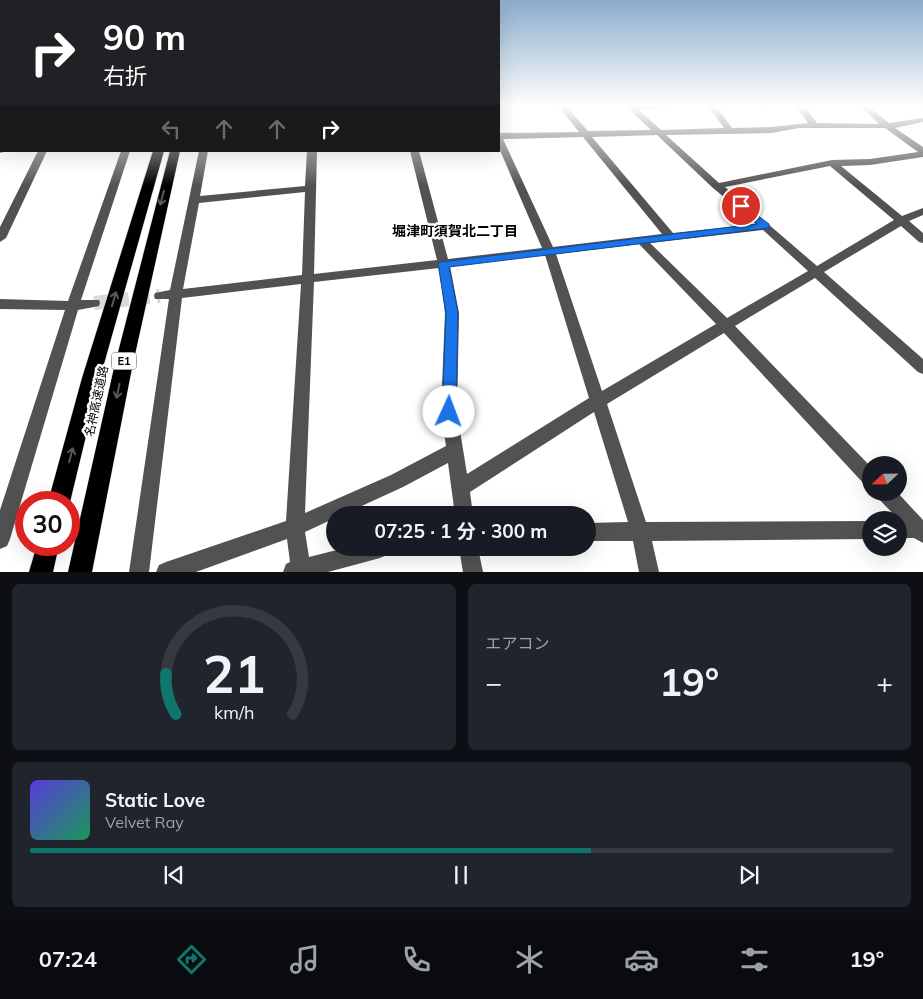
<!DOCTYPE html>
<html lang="ja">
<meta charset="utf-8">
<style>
body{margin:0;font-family:Mulish,"Noto Sans JP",sans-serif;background:#20242c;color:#f1f3f6;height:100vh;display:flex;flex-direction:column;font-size:19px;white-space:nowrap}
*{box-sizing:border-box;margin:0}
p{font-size:16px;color:#9ea1a6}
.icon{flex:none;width:28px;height:28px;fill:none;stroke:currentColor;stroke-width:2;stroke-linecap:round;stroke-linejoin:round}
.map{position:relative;height:572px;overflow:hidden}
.side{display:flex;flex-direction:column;gap:12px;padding:12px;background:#0d0f14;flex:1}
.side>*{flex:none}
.top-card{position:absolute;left:0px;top:0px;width:500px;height:152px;box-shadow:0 5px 20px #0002;background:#202124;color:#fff;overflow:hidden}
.needle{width:32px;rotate:248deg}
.fabs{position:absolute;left:862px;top:456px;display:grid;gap:10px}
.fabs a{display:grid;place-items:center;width:45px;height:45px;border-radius:50%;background:#171b24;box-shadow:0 5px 20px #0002;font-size:25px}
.speed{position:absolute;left:15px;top:491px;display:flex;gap:10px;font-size:25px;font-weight:700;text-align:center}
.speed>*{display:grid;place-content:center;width:65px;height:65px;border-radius:50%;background:#171b24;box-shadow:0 5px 20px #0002;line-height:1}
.speed .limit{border:8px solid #d22;background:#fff;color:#111}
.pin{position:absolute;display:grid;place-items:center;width:42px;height:42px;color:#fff;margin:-21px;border:2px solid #fff;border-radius:50%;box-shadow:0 1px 5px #0007}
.me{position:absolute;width:55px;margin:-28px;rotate:2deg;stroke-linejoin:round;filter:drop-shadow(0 0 4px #0008)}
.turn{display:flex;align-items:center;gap:18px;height:105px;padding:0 20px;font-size:22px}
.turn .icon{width:65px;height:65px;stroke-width:2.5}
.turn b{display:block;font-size:35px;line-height:42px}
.lanes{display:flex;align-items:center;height:48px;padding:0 20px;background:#0003;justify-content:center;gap:25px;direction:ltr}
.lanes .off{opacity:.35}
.big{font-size:38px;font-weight:700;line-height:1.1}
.side .card{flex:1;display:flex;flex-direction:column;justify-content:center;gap:8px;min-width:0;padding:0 18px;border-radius:8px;background:#20242c}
.side .dial{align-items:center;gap:0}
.dial svg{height:130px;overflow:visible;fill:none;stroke:#363941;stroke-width:7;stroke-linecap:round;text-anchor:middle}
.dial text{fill:#f1f3f6;stroke:none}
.song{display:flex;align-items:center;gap:15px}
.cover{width:60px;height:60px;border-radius:8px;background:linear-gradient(135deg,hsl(250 70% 55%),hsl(150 70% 35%))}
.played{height:5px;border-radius:2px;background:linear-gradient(90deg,#0f766e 65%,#363941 65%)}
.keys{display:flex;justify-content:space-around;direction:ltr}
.heat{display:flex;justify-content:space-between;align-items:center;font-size:28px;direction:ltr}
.side .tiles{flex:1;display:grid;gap:12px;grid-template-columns:1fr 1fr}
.card:last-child{grid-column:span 2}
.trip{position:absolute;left:326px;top:506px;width:270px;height:50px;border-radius:25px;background:#171b24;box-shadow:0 5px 20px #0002;font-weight:700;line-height:50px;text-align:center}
.dock{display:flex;height:80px;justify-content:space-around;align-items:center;background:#090b0e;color:#9ea1a6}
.dock .icon{width:35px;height:35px}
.dock .selected{color:#0f766e}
.dock b{font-size:22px;color:#f1f3f6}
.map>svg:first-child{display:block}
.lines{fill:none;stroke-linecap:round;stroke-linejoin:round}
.minor-tunnel{stroke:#d9d9d9;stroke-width:14;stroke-dasharray:14 7;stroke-linecap:butt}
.highway-casing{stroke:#dbdbdb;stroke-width:1}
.minor{fill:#525252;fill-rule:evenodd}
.highway{fill:#000;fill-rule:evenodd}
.oneway{stroke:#595959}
.route{fill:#1a73e8;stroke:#114b97}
.labels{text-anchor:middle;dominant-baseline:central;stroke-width:5;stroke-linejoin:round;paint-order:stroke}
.shield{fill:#fff;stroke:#4c4c4c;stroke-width:1}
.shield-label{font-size:11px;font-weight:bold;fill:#000}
.street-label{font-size:12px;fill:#000;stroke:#fff}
.neighbourhood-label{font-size:14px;font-weight:bold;fill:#000;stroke:#fff}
</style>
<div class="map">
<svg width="923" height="572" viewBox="0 0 923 572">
<rect width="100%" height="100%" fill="#fff"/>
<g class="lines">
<path class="minor-tunnel" d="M94,303L160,296"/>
<g class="highway-casing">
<g id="highway">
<path d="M153,151H164L100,378L70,502L69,505V502H48L82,378Z"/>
<path d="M170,151H180L132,368L92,572H68L114,368Z"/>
<path d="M37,545H59L53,572H29Z"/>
</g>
</g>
<g class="minor">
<path d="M558,106H566L588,131L651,130L626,106H669L665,108L639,110L661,130L724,128L708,106H716L732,128L771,127L808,123L796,106H804L817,123L879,124L860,106H868L889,123L923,118V122L895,128L923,147V157L870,165L841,166L902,216L923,208V215L909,221L923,233V243L919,242L901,226L824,272L923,359V374L918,372L815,278L735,326L871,467V487L865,485L724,333L607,404L646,522L871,521V539L652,541L659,572H639L633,541H588V523L628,522L594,412L470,492L473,515H455L448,463L403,487L342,515H335V518L305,532L309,557L345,548H389L387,555L380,558L328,572H283L286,564L290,562L287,539L196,572H156L159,565L166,562L286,521L301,284L182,298L149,572H129L169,299H155L154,296L155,293L170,290L199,151H208L200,196L305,186L307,151H317L314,274L437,260L410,151H419L448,259L542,248L499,148V133L579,132ZM799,128H885L918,152L870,159L832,160L719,183L666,135L771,133ZM657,135L713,188L756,224L673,233L592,137ZM583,137L662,234L553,247L503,139ZM830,166L894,220L817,266L725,187ZM305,192L302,275L183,289L199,203ZM763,230L808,271L727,318L650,243ZM639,244L716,324L602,391L556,254ZM545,255L589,398L467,474L457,412L459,313L450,266ZM439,268L445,313L441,412L446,446L391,475L305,513L314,282Z"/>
<path d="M0,147L1,151L4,152L0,153Z"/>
<path d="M38,151H47L6,238L0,242V227Z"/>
<path d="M121,151H130L81,300H99L100,303L99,306L78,310L10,539L7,546L0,549V510L65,310L0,309V299L68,301Z"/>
<path d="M875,492H897L923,520V543L914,538H899V520L878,498Z"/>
<path d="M459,548H478L483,572H463Z"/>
</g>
<use href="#highway" class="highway"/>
</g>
<defs><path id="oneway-shaft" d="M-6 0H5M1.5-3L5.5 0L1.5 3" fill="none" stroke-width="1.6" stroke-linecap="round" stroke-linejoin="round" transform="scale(1.25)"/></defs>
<g class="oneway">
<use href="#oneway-shaft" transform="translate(162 198) rotate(105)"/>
<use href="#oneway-shaft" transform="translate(114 299) rotate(-74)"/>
<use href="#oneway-shaft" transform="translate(118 391) rotate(102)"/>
<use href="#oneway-shaft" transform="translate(71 455) rotate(-75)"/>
</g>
<linearGradient id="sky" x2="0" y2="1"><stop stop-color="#8baccb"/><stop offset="0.57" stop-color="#fff"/><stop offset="1" stop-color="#fff" stop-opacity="0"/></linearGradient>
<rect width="923" height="186" fill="url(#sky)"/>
<path class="route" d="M741,203L769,224V228L449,267L458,313L456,412L454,416L449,418L444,416L442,412L446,313L438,264L440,262L757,224L738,208L736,206Z"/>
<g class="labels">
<rect class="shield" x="111.5" y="352.5" width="25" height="17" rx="4"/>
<g class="shield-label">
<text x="124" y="361">E1</text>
</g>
<g class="street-label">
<text transform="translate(96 401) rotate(-78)">名神高速道路</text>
</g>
<g class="neighbourhood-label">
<text x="455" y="231">堀津町須賀北二丁目</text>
</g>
</g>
</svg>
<div class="fabs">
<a><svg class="needle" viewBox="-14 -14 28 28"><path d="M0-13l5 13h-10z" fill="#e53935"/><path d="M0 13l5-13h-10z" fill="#9ea1a6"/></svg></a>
<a><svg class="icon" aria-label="layers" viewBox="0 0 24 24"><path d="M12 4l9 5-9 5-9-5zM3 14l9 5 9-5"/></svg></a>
</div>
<div class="speed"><div class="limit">30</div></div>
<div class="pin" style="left:741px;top:206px;background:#d93025"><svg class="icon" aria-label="arrive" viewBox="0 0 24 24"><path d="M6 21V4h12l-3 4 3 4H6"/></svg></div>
<svg class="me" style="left:449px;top:412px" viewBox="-20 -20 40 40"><circle r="19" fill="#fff"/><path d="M0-13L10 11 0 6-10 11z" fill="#1a73e8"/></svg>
<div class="trip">07:25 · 1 分 · 300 m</div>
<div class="top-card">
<div class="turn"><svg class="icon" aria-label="right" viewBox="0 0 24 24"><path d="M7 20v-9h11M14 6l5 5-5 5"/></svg><div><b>90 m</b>右折</div></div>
<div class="lanes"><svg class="icon off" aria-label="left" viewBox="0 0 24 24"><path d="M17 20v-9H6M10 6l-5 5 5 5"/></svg><svg class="icon off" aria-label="ahead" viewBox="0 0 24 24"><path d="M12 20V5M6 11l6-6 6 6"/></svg><svg class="icon off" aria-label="ahead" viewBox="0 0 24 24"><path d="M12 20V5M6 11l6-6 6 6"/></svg><svg class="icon" aria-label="right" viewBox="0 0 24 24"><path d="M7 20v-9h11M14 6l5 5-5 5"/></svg></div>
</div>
</div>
<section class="side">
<div class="tiles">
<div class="card dial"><svg viewBox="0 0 100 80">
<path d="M14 69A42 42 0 1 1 86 69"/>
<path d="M14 69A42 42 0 0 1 8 44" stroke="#0f766e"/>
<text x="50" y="56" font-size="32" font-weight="700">21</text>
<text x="50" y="72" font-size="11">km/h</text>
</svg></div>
<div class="card"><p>エアコン</p>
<div class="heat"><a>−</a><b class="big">19°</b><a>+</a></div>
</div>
<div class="card">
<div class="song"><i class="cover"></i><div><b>Static Love</b><p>Velvet Ray</p></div></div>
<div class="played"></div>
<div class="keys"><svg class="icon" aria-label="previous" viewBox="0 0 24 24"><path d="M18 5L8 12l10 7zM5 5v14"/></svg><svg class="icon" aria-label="pause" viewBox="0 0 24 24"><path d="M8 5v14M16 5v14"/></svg><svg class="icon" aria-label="next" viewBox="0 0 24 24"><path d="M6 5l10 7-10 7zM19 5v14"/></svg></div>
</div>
</div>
</section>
<nav class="dock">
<b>07:24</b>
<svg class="icon selected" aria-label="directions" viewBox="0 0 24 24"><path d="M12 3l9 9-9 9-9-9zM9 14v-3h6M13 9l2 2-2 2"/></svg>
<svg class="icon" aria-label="music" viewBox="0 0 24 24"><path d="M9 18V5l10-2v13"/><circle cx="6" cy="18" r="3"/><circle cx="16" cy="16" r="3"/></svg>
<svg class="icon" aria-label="phone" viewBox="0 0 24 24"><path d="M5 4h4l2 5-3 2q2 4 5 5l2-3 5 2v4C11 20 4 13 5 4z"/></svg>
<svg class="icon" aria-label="climate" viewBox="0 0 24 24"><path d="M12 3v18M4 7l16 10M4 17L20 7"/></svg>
<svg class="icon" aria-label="car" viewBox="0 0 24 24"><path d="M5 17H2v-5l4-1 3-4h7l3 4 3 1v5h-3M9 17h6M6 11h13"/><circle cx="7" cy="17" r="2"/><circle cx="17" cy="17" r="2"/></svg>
<svg class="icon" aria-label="filters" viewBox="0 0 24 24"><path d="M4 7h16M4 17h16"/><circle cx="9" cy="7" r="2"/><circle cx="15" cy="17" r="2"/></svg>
<b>19°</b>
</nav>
